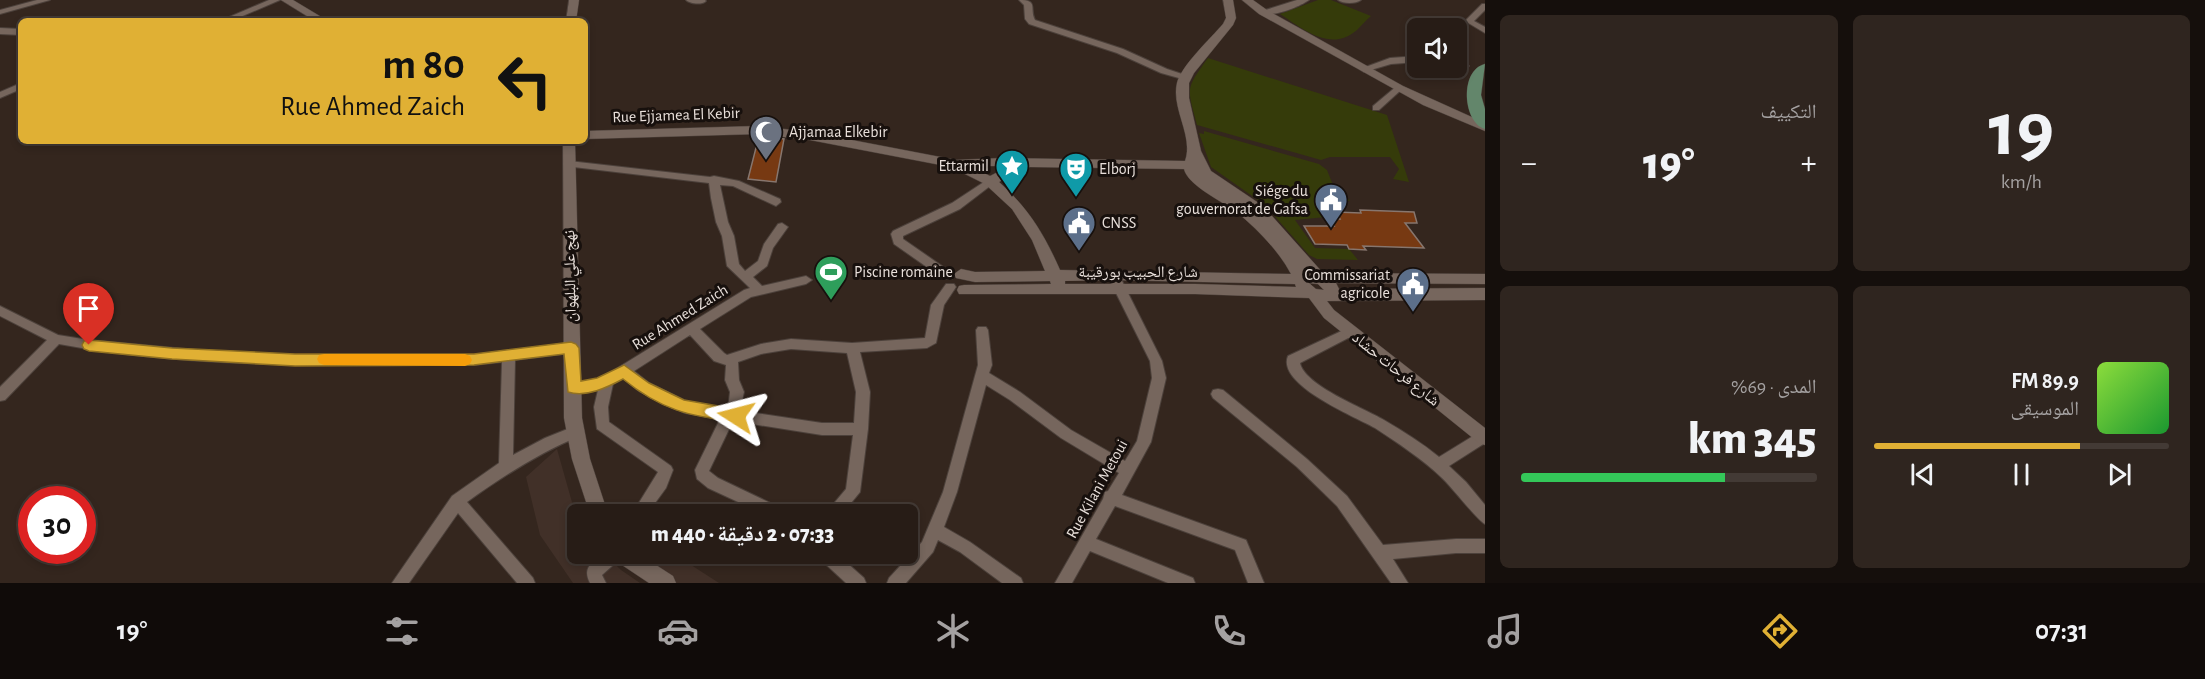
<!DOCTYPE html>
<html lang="ar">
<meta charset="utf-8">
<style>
body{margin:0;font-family:"Alegreya Sans","Noto Naskh Arabic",sans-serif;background:#2f251f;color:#f1f3f6;direction:rtl;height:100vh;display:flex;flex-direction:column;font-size:22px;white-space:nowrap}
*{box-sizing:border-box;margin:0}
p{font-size:20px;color:#a4a1a1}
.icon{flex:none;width:33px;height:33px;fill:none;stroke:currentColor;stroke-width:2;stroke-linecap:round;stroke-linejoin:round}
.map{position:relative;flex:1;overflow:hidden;direction:ltr}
.details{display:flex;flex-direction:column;gap:15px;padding:15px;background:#150f0c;width:720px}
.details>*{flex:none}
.top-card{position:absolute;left:18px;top:18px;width:570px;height:126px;border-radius:9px;box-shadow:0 3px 9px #0003,0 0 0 2px #433a35;direction:rtl;background:#e0b034;color:#111;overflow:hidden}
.fabs{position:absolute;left:1407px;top:18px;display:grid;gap:12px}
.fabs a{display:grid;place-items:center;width:60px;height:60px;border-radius:9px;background:#271c16;box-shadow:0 3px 9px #0003,0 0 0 2px #433a35;font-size:30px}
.speed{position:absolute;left:18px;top:486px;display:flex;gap:12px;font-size:30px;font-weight:700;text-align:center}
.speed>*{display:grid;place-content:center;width:78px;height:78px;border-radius:50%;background:#271c16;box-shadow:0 3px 9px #0003,0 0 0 2px #433a35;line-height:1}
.speed .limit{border:9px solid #d22;background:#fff;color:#111}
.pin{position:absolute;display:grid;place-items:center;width:51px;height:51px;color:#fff;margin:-62px -26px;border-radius:50% 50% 50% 0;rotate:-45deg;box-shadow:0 0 6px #0007}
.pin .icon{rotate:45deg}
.me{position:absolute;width:66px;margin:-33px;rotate:279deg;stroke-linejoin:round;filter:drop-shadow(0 0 4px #0008)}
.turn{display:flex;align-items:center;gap:21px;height:126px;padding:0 24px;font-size:27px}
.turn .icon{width:78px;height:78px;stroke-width:2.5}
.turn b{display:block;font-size:42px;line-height:51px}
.big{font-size:45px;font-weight:800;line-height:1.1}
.details .widget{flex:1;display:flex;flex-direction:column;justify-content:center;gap:9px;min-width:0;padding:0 21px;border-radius:9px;background:#2f251f}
.details .dial{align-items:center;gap:0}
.dial b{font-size:78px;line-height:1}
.song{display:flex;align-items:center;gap:18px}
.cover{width:72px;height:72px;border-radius:9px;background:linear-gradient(135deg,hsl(90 70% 55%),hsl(130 70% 35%))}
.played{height:6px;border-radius:3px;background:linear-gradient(90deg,#e0b034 70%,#433a35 70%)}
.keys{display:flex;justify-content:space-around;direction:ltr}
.heat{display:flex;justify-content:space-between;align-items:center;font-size:33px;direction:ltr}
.charge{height:9px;border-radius:4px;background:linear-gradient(90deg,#34c759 69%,#433a35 0)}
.details .tiles{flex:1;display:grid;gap:15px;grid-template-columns:repeat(2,1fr)}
.trip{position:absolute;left:567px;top:504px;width:351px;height:60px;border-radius:9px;background:#271c16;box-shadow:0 3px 9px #0003,0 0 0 2px #433a35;font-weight:800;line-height:60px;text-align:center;direction:rtl}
.tabs{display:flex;height:96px;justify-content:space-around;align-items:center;background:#100b09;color:#a4a1a1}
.tabs .icon{width:42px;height:42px}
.tabs .selected{color:#e0b034}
.tabs b{font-size:27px;color:#f1f3f6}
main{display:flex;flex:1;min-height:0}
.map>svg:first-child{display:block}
.commercial{fill:#413028}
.green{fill:#353b0a}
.building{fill:#773912;stroke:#87766e;stroke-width:1.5}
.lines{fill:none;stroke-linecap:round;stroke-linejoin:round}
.minor-casing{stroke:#4c413b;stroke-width:2}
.tertiary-casing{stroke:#4c413b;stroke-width:1}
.primary-casing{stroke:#4c413b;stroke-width:1}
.minor{fill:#76665d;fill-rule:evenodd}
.tertiary{fill:#76665d;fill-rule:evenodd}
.primary{fill:#63866b;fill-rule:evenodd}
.route{fill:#e0b034;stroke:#927222;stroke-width:1.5}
.slow{fill:#f59e0b}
.labels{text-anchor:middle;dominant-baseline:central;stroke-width:6;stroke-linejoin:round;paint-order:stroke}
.street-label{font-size:16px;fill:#e9e0db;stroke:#17100d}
.poi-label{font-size:16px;fill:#e9e0db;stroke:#17100d;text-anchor:start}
</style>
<main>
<section class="details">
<div class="tiles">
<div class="widget dial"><b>19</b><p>km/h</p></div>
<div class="widget"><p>التكييف</p>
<div class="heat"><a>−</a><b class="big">19°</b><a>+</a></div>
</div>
<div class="widget">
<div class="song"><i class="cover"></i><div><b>89.9 FM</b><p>الموسيقى</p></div></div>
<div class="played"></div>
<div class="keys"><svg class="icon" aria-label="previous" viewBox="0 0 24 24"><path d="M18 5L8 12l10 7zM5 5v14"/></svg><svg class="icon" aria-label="pause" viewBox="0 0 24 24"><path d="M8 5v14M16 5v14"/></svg><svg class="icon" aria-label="next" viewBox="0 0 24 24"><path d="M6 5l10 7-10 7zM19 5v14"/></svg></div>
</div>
<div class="widget"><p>المدى · 69%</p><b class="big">345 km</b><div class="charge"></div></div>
</div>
</section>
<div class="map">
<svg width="1485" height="583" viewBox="0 0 1485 583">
<rect width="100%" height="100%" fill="#34261e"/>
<g class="commercial">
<path d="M557,449L577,520L578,554H604L621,570L640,583H573L540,535L526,477Z"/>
<path d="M630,554H674L719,583H669L635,560Z"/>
</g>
<g class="green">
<path d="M1318,0H1331L1371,16C1366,20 1362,25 1357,30C1331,53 1303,29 1280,14Z"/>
<path d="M1208,58L1387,115L1409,182L1393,179L1399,169L1390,157H1330L1321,160L1197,125C1187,87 1185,90 1208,58Z"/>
<path d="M1204,131L1319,164L1327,170L1333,185L1343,191L1344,197L1350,200L1326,217L1295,220L1315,248L1349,249L1358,260L1317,259L1309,255L1265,205L1211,167L1199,133L1204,134Z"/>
</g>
<g class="building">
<path d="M759,136L784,139L776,182L748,179Z"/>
<path d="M1360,210L1414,212L1417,223H1405L1424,248L1363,246L1366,250L1349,249L1347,245L1315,244L1304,226H1334L1329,219H1340L1336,212L1361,213Z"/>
</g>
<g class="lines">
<g class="minor-casing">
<g id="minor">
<path d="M37,0H50L0,14V10Z"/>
<path d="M269,0H280L231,21H220Z"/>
<path d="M686,0H705L706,1C702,5 690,4 686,0Z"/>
<path d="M1019,0C1039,0 1029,8 1035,20L1123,49L1167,69L1191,77L1186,80L1161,73L1117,53L1029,24L1025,19L1024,5Z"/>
<path d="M1297,0H1309C1299,7 1270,19 1259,12Z"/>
<path d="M1338,0H1361C1356,4 1343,4 1338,0Z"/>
<path d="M1482,4H1485V10L1474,21L1485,27V33L1465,21Z"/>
<path d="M0,28L21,29V35L0,34Z"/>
<path d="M1418,56V62L1391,64L1364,72L1360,69L1390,58Z"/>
<path d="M1456,60L1469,66L1465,69L1456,66Z"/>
<path d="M21,83V89L0,98V92Z"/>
<path d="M1398,85L1403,88L1401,90L1379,110H1373V106Z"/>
<path d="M569,161L710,177L714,176L739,181L780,199L781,202L776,206L733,186L720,185L728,222L734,236L739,264L745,271L758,261L764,244L778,224L782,223L788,227L773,248L767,266L753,277L762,286L806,276L812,280L806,284L751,297L700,329L724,353L727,355L761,344L791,339L852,343L925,338L931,305L946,284H954L956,287L944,305L936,343L927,348L860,352L870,392L868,429L860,492L842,514H825L846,489L853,435H822L733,421L709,471L718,478L783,509L786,514H764L708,488L697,479L695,470L720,419L685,413L639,391L623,378L613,384L608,407L609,422L671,466L673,470L666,488L647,514H632L658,472L597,429L594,407L598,390L574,393L569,392L567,388L569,384L598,379L611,372L744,290L750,288L727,266L722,236L716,222L711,198L709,183L565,166L564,164L565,162ZM690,335L714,361L726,365L725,380L730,392L728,409L692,404L649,383L634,371ZM791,349L847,353L856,392L854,423H822L742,411L741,405L744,392L739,380L738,362L761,354Z"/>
<path d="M990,178L994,179L995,181L994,183L960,209L903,236V239L952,273L954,276L952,279H944L894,244L891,234L893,231L952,203Z"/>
<path d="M1113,271L1119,275L1162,361L1166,378L1151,442L1122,495L1246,540L1264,583H1248L1235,550L1115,506L1096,539L1193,578L1195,583H1168L1090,551L1072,583H1055L1103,499L1105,492L1108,491L1119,473L1061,438L1010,400L986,385L957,492L944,527L970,542L1021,578L1023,583H1002L960,552L938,540L933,552L906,583H887L889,578L922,542L943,492L978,365L976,330L978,327H986L988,330L992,365L989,373L1020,392L1071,430L1125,461L1137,441L1152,378L1150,361L1107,275Z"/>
<path d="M0,306L58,335L89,340L218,352L295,355H474L571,343L576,344L577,348L576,352L571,353L515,360L513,455L545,438L575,426L580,428L582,432L580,436C539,453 503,476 467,502L533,578L535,583H517L458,513L409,583H392L452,496L499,463L502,362L474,365C336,365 195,369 59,344L5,400L0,401V387L47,340L0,316Z"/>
<path d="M1350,327L1354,329L1356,332L1354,335L1300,363C1305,386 1364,408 1384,420C1403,431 1422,443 1439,457L1478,433L1485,432V443L1449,466L1466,482L1485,505V524C1478,521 1451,486 1441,477C1422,459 1398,443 1375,428C1356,417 1276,385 1288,356Z"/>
<path d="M1218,389L1223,390L1307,459L1347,496L1383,545L1456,539H1485V553H1456L1393,559L1408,583H1391L1337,506L1297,467L1213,398L1211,394L1213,390Z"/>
<path d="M603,554H622L620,559L602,575L606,583H590C582,567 592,563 603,554Z"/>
<path d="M818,554H837L864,578L866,583H846L820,559Z"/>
</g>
</g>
<g class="tertiary-casing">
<g id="tertiary">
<path d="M281,0H293L328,21H315Z"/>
<path d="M569,0H579L576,21H566Z"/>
<path d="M1223,0H1233L1236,18L1233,25L1194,73L1189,83V98L1201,151L1211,171L1263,206L1323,273L1485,274V284L1336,283L1339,289L1485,288V300L1327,301L1334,310L1485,428V445L1479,443L1324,318L1309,298L1195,294H959L957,290L959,286L964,285L1051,284L1050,281L975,282L956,278L954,274L961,269L975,272L1045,271L1032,240L1012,209L985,184L951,167L810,140L758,134L585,139V131L758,126L810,132L956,160L1003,158L1185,161C1194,136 1171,109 1177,83C1181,66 1211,38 1223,24L1226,18ZM988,166H1010L990,176L972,167ZM1030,167L1184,169C1188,186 1224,202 1238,213C1258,230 1279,251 1291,274L1060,270C1044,234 1029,209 999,182ZM1113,280L1295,284L1296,287L1195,284H1065V281ZM1309,283L1318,284L1324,290L1316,289Z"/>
<path d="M1242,0H1253L1267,10L1403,86L1485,123V131L1423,105L1259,14Z"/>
<path d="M563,141H575L582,418L590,459L608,514H590L572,459L564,418Z"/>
<path d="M613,554H639L673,576L676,583H649L616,561Z"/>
</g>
</g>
<g class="primary-casing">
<path id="primary" d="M1485,64L1481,95L1485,109V129C1463,123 1459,70 1485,64Z"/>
</g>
<use href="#minor" class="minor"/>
<use href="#tertiary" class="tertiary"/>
<use href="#primary" class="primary"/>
</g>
<path class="route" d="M89,340L172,348L295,354H474L571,342L576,344L579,348L581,381L597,378L624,365L649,383L684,400L736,409L742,411L744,416L742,420L736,422C689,416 661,410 623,379C608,387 586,398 568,392L564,354L474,365L295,366L172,359L89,351L84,349L82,345L84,341Z"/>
<path class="slow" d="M324,354H465L470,356L472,360L470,364L465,366L324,365L319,363L317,359L319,355Z"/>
<defs>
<g id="mosque-pin" transform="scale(1.725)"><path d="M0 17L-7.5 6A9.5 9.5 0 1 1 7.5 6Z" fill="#6b7280" stroke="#17100d"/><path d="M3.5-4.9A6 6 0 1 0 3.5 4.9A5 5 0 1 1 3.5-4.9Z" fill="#fff"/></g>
<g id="sight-pin" transform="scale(1.725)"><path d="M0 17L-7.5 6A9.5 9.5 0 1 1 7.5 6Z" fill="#0f9aa8" stroke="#17100d"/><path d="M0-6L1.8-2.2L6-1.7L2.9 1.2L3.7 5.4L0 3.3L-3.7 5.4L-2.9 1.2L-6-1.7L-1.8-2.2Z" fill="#fff"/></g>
<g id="theatre-pin" transform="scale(1.725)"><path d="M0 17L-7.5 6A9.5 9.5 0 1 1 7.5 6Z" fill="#0f9aa8" stroke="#17100d"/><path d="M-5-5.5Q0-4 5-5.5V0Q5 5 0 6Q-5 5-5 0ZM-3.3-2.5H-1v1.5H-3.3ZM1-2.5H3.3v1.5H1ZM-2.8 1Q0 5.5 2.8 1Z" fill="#fff"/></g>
<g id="civic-pin" transform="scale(1.725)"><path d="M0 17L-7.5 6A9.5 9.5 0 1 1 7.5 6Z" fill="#5c6f8a" stroke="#17100d"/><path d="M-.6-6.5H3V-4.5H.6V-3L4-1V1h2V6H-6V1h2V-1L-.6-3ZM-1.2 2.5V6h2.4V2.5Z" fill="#fff"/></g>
<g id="stadium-pin" transform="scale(1.725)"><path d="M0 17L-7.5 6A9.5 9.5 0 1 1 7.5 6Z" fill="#2e9e5b" stroke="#17100d"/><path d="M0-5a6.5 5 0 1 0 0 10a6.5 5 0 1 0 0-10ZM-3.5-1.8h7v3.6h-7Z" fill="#fff"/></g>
</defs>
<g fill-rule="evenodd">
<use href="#mosque-pin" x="766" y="132"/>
<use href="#sight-pin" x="1012" y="166"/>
<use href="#theatre-pin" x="1076" y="169"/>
<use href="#civic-pin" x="1331" y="200"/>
<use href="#civic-pin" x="1079" y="223"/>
<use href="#stadium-pin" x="831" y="272"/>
<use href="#civic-pin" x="1413" y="284"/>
</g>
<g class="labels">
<g class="street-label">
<text transform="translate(676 115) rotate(-2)">Rue Ejjamea El Kebir</text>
<text x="1138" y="272">شارع الحبيب بورقيبة</text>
<text transform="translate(570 276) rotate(-91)">نهج علي البلهوان</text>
<text transform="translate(680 317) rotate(-32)">Rue Ahmed Zaich</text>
<text transform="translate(1396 369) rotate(39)">شارع فرحات حشاد</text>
<text transform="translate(1097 489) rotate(-61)">Rue Kilani Metoui</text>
</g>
<g class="poi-label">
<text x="789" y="132">Ajjamaa Elkebir</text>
<text x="989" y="166" text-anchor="end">Ettarmil</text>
<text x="1099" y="169">Elborj</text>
<text x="1308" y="191" text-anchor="end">Siége du<tspan x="1308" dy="18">gouvernorat de Gafsa</tspan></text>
<text x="1102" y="223">CNSS</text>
<text x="854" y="272">Piscine romaine</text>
<text x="1390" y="275" text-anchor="end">Commissariat<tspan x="1390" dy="18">agricole</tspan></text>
</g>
</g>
</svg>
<div class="fabs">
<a><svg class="icon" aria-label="sound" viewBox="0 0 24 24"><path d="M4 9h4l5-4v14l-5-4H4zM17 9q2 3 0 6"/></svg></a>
</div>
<div class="speed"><div class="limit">30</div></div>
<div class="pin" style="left:89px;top:345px;background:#d93025"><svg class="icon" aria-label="arrive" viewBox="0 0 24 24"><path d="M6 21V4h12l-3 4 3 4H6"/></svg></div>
<svg class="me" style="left:736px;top:416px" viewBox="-20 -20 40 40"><path d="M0-17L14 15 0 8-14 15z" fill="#e0b034" stroke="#fff" stroke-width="4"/></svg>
<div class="trip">07:33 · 2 دقيقة · 440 m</div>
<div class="top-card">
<div class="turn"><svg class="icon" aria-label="left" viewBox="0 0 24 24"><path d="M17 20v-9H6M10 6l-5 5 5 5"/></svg><div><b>80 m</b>Rue Ahmed Zaich</div></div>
</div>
</div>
</main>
<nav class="tabs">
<b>07:31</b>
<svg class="icon selected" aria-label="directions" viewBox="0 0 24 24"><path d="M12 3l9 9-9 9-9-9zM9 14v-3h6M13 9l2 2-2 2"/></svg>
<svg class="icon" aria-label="music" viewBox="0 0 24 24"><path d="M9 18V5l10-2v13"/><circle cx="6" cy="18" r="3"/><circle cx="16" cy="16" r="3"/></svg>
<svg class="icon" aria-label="phone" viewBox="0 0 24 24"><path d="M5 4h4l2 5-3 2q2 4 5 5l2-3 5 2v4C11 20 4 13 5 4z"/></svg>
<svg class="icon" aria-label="climate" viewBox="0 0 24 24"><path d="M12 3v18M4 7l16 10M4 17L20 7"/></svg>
<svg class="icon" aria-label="car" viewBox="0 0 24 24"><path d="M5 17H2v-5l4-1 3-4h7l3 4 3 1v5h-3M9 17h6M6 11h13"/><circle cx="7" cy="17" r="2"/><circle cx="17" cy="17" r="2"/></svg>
<svg class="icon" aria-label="filters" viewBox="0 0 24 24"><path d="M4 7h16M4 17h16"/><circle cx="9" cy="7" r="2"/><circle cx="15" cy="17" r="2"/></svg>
<b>19°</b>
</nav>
